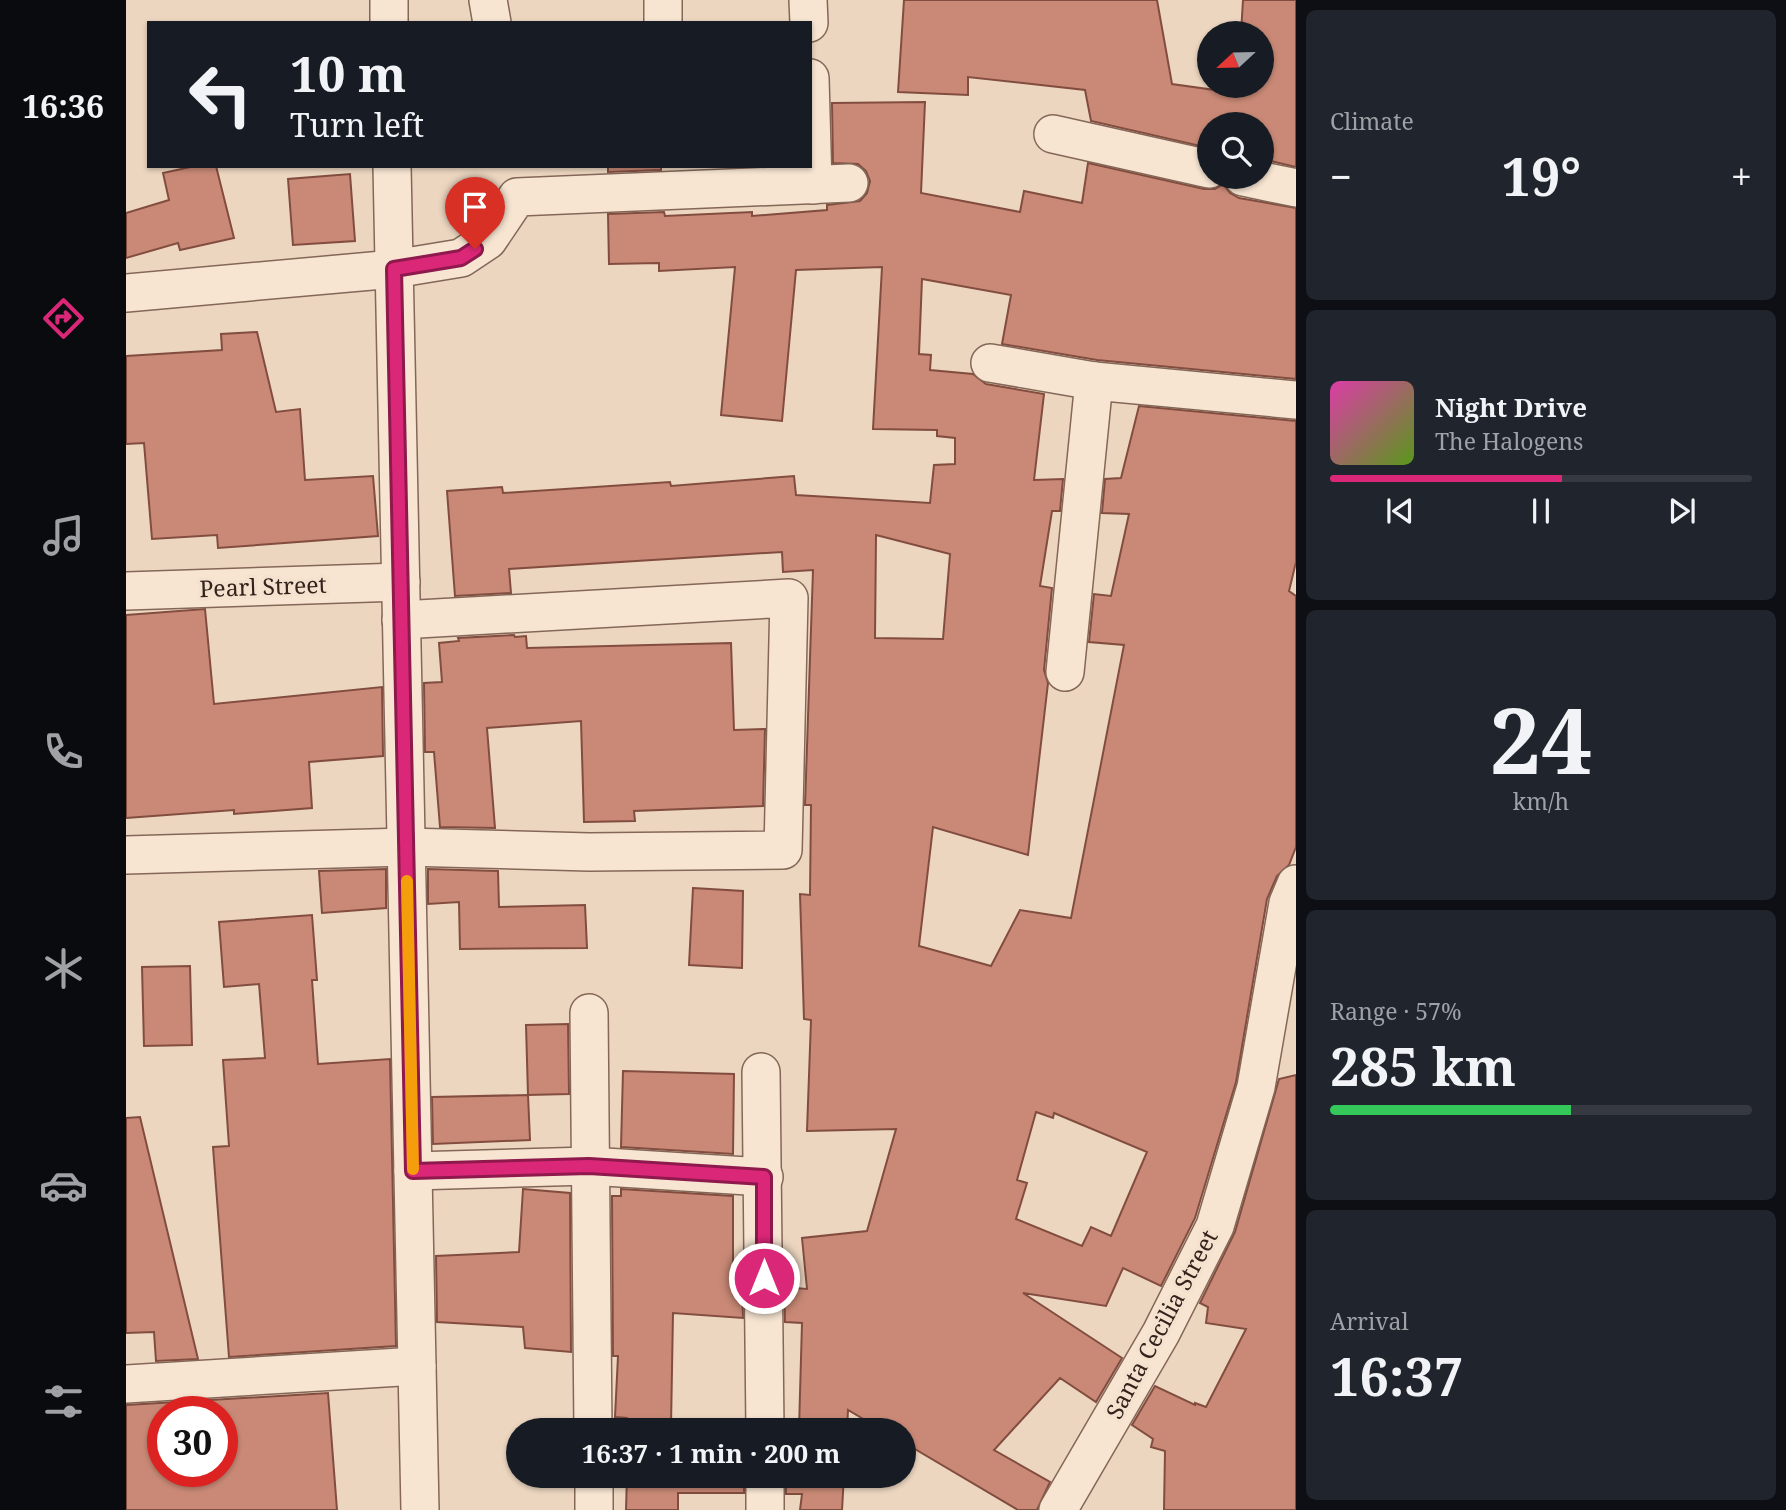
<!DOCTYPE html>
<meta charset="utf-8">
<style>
body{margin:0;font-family:"Noto Serif",serif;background:#20242c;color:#f1f3f6;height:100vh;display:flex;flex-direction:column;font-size:26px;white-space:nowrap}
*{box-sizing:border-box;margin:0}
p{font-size:23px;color:#9ea1a6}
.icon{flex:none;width:38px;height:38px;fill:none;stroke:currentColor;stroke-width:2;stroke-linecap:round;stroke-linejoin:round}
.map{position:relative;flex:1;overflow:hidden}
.side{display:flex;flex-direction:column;gap:10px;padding:10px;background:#0d0f14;width:490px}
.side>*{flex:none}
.hud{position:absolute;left:21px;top:21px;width:665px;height:147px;border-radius:0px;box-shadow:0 2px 5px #0004;background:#171b24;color:#f1f3f6;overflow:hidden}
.needle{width:46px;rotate:248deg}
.controls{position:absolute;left:1071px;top:21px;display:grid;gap:14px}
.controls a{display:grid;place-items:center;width:77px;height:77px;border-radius:50%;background:#171b24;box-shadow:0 2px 5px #0004;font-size:35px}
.speed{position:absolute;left:21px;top:1396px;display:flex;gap:14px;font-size:35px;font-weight:700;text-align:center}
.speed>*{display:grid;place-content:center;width:91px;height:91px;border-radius:50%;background:#171b24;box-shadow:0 2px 5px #0004;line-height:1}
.speed .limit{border:10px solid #d22;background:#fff;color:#111}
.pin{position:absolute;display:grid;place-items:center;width:60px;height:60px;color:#fff;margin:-72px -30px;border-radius:50% 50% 50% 0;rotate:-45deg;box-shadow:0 0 7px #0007}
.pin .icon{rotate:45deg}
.me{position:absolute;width:77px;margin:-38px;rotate:0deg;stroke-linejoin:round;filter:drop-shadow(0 0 5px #0008)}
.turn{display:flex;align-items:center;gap:24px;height:147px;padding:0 28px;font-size:32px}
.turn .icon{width:91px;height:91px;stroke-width:2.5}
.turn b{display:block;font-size:49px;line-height:60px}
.big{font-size:52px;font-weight:700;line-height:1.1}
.side .widget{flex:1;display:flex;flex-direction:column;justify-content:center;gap:10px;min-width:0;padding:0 24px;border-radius:10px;background:#20242c}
.side .dial{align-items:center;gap:0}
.dial b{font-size:91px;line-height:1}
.song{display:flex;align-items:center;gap:21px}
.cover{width:84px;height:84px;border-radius:10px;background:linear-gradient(135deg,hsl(320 70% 55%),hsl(90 70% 35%))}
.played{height:7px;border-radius:4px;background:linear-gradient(90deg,#db2777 55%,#363941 55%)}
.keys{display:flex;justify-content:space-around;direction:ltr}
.heat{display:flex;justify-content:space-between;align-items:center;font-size:38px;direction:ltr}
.charge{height:10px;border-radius:5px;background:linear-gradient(90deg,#34c759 57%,#363941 0)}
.trip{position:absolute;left:380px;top:1418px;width:410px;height:70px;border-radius:35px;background:#171b24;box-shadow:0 2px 5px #0004;font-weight:700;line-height:70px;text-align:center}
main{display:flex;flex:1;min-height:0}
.tabs{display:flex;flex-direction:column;width:126px;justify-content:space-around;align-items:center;background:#090b0e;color:#9ea1a6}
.tabs .icon{width:49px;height:49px}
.tabs .selected{color:#db2777}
.tabs b{font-size:32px;color:#f1f3f6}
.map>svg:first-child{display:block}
.building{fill:#c98976;stroke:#824d3f;stroke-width:2;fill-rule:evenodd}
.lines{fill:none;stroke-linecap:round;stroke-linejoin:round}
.street-casing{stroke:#846758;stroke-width:40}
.street{stroke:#f7e5d2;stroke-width:37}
.route-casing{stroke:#8e194d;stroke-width:18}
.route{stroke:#db2777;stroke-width:12}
.slow{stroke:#f59e0b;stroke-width:12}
.labels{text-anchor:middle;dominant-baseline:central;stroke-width:7;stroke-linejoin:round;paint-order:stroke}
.street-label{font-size:23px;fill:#34231c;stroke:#f4e2cf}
</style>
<main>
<nav class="tabs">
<b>16:36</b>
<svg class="icon selected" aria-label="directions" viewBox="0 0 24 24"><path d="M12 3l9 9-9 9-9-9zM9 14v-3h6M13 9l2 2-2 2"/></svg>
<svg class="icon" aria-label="music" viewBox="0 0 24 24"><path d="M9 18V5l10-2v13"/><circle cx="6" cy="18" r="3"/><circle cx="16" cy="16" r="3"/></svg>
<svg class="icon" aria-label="phone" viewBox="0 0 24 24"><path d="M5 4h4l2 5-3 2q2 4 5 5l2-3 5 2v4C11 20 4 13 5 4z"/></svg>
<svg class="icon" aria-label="climate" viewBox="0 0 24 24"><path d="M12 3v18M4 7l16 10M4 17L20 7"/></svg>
<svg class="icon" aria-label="car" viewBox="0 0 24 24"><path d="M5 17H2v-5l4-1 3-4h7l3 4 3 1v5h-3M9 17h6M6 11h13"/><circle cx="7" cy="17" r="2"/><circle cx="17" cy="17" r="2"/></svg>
<svg class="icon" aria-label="filters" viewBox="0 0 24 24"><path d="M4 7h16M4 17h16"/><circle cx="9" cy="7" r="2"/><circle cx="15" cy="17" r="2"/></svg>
</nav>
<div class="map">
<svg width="1170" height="1510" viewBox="0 0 1170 1510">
<rect width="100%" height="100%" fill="#ecd6c0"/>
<g class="building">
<path d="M778,0H1031L1046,84L1111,93V86H1136V33H1115L1117,0H1170V167L1136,159V124H1083V148L965,121L959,90L842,77V95L772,92Z"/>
<path d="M799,102L795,193L894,212L898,191L956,203L962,163L1078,189H1089L1097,184L1104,193L1113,198L1170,208V379L971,360L876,344L885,295L796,279L793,354L805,355L804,370L847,374L860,384L918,394L908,480L937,479L934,511H926L914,586L926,588L918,670L922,683L902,855L807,827L793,946L865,966L894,910L945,918L998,645L963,642L968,594L985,596L1003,514L976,513L979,479L995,478L1013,406L1170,421V562L1163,591L1170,596V847L1163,865L1151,876L1141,899L1110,1082L1069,1218L1035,1286L997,1268L980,1306L897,1293L996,1358L970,1402L934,1378L868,1450L924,1482L911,1510H892L777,1442V1430H756L722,1410L721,1430H660L673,1429L676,1323L659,1322L658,1287L681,1289L676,1238L741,1231L770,1129L681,1131L685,1020L678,1019L674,894L684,895L685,805H679L687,570L657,572L656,552L383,569L385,593L329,596L321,491L376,487L377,493L544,482L545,486L668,476L670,495L804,503L808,465L829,464V438L811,436V430L747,429L756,267L670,270L656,421L595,415L609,267L533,271V263L483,264L482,214L538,212L539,216L626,212V216L701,210V205L734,201L741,193L744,181L740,171L732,164L707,163L706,103ZM750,535L824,554L817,639L749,638ZM910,1112L927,1118L928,1113L1021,1152L985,1236L965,1227L956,1246L890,1219L901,1183L891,1180Z"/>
<path d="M69,166H90L108,238L54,250L52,243L0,258V213L43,200L37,173Z"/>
<path d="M482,166H535V170L482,172Z"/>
<path d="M224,174L229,241L167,245L162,179Z"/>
<path d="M131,332L150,412L174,409L179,480L247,476L252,536L92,548L91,535L26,539L18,443L0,444V356L96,350L95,334Z"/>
<path d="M79,609L88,704L256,687L257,756L183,762L186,808L108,814V810L0,818V615Z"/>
<path d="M388,635L389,637L400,636L401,648L605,643L608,730L639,729L637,806L508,811L509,821L458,822L455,721L361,728L369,828L314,827L308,752H299L298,683L316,682L313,643L333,641L332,638Z"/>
<path d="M260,869V908L196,913L193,871Z"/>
<path d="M302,869L372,871L373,907L459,905L461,948L334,949L333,902L302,904Z"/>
<path d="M567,888L617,891L616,968L563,965Z"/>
<path d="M186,915L191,980H186L192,1064L264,1059L270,1346L103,1357L87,1147L103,1146L97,1060L139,1058L133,984L98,987L93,922Z"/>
<path d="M64,966L66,1045L18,1046L16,967Z"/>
<path d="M442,1024L443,1094L402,1095L400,1025Z"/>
<path d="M497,1071L608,1074L607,1154L495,1147Z"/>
<path d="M1170,1075V1510H1038L1039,1451L1025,1447L1027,1439L1006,1425L1029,1386L1069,1405V1403L1080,1407L1120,1329L1080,1323L1082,1307L1074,1303L1109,1232L1153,1079Z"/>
<path d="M402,1095L404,1140L307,1144L306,1097Z"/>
<path d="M14,1117L72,1359L30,1361L28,1332L0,1333V1118Z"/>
<path d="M397,1189L444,1193L445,1352L399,1348L397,1327L311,1322L310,1256L393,1252Z"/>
<path d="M495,1189L607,1196V1283L616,1284L617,1318L547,1313L545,1426L618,1430H501V1418L489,1417L492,1356H487L486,1196H495Z"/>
<path d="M202,1393L211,1510H0V1405ZM37,1412H96V1472H37Z"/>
<path d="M501,1475H618V1493H552V1510H500Z"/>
<path d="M660,1475H718L716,1510H674L676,1494H660Z"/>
</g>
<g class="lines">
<g class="street-casing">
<g id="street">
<path d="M263,0V23"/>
<path d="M362,0L366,23"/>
<path d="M537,0V23"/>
<path d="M682,0L683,23"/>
<path d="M684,78L687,185"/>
<path d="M927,134L1083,169"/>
<path d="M266,166L294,1510"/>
<path d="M1117,177L1170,188"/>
<path d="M0,293L268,269L335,258L362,240L391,197L723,183"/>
<path d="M864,363L968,381L1170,400"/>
<path d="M0,591L275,582"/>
<path d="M939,672L968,381"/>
<path d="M0,855L280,847L463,852L657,850L663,598L275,620"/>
<path d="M463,1013L467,1430"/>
<path d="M635,1072L639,1430"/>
<path d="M287,1171L463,1166L638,1177"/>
<path d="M0,1384L291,1366"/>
<path d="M468,1475V1510"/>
<path d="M639,1475V1510"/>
<path d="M932,1510L1035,1333L1089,1226L1130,1087L1162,903L1170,884"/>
</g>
</g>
<use href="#street" class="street"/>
</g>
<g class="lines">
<g class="route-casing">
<path id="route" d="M349,249L335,258L268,269L287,1171L463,1166L638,1177V1278"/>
</g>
<use href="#route" class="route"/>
<path class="slow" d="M281,881L287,1169"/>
</g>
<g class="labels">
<g class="street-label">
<text transform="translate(137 586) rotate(-2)">Pearl Street</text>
<text transform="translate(1035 1324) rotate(-62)">Santa Cecilia Street</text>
</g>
</g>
</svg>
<div class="controls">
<a><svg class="needle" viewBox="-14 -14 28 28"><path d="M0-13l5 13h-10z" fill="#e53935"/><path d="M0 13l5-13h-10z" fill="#9ea1a6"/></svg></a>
<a><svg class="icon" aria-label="search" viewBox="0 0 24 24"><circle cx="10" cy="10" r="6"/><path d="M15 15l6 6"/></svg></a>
</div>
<div class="speed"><div class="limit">30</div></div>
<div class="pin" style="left:349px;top:249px;background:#d93025"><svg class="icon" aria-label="arrive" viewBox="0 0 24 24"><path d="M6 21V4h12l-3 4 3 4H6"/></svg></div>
<svg class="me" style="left:638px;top:1278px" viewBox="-20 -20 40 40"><circle r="17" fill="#db2777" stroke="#fff" stroke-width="3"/><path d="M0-11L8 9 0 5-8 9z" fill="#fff"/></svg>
<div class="trip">16:37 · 1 min · 200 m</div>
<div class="hud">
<div class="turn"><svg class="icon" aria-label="left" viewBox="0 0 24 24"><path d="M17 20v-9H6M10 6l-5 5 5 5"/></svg><div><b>10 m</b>Turn left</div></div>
</div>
</div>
<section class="side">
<div class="widget"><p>Climate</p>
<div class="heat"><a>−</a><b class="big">19°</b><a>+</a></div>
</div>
<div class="widget">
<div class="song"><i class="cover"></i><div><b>Night Drive</b><p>The Halogens</p></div></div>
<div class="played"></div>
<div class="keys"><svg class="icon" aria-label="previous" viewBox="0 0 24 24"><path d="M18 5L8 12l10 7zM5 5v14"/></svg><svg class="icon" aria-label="pause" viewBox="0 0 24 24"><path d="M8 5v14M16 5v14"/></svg><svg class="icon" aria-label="next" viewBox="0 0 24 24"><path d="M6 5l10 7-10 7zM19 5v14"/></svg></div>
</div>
<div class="widget dial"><b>24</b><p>km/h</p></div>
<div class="widget"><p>Range · 57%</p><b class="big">285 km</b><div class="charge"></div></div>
<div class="widget"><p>Arrival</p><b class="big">16:37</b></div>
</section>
</main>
